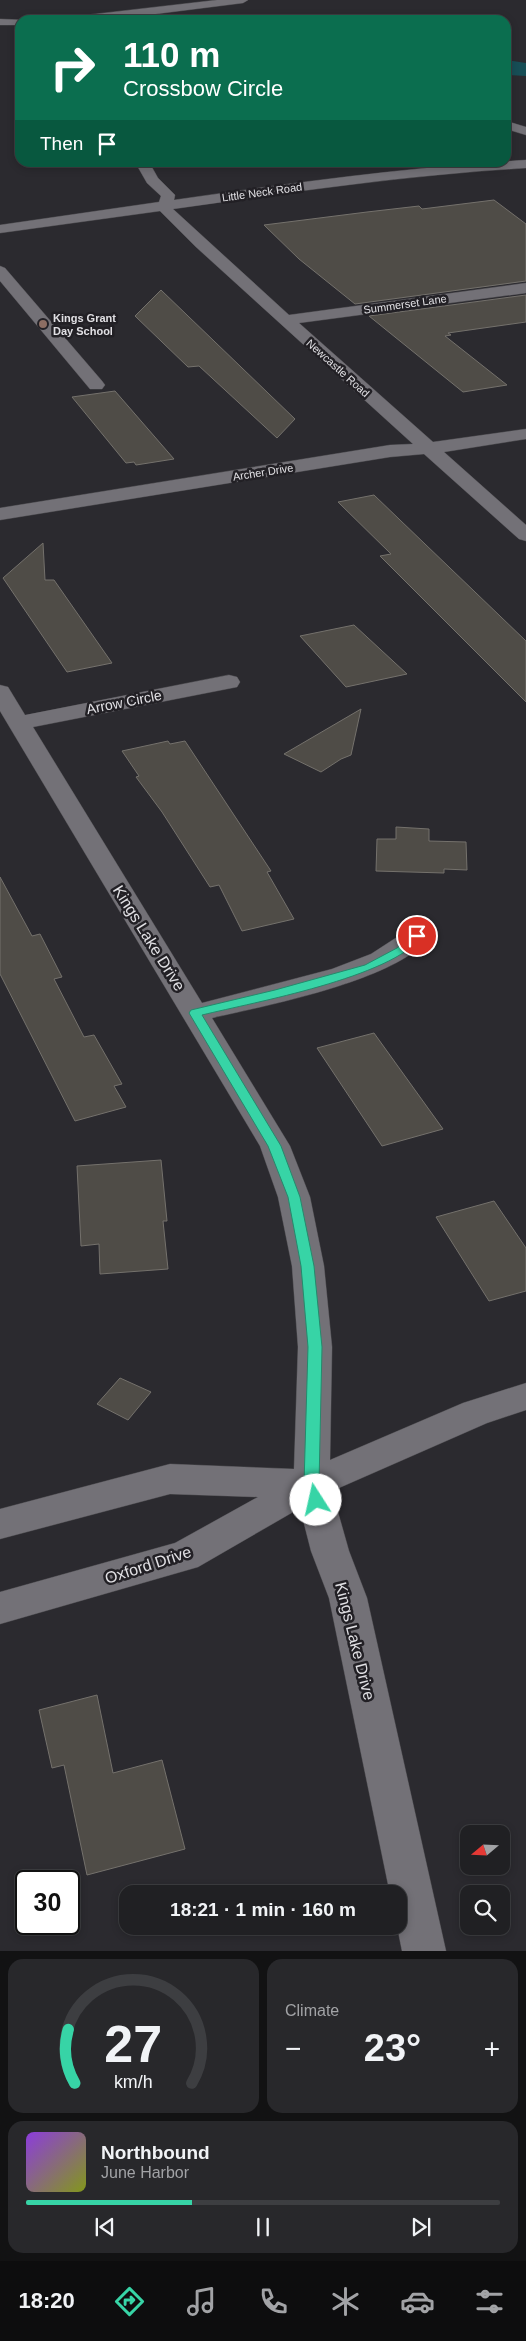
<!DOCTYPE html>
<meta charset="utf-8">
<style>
body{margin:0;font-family:Arial,sans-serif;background:#28282b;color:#f1f3f6;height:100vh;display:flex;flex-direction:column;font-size:19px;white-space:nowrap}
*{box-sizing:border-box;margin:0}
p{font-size:16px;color:#a2a3a6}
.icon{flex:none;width:28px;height:28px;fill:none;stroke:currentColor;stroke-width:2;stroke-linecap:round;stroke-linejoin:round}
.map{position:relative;height:1951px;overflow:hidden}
.sheet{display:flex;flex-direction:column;gap:8px;padding:8px;background:#121213;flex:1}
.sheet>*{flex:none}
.top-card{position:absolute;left:15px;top:15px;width:496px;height:152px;border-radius:15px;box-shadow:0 2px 8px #0003,0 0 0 1px #3d3e41;background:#0b6e4f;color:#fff;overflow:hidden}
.needle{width:32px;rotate:251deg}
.fabs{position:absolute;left:460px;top:1825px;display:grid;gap:10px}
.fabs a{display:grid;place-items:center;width:50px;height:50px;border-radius:10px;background:#202023;box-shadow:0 2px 8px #0003,0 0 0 1px #3d3e41;font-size:25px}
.speed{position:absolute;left:15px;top:1870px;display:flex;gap:10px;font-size:25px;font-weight:700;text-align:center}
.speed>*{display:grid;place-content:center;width:65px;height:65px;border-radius:50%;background:#202023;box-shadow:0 2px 8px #0003,0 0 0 1px #3d3e41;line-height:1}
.speed .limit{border:2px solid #111;border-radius:8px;background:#fff;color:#111}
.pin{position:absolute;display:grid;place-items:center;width:42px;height:42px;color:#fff;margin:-21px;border:2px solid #fff;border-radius:50%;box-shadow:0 1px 5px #0007}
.me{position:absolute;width:55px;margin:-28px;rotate:350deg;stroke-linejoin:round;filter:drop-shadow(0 0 4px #0008)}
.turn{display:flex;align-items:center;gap:18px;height:105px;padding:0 25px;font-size:22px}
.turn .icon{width:65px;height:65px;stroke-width:2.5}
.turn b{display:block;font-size:35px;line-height:42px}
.then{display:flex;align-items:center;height:48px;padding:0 25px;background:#0003;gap:10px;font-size:19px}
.big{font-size:38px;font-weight:700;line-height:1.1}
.sheet .tile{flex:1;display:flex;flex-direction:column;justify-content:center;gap:8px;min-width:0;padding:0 18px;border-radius:15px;background:#28282b}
.sheet .dial{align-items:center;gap:0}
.dial svg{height:130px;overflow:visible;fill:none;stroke:#3d3e41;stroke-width:7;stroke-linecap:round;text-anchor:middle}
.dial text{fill:#f1f3f6;stroke:none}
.song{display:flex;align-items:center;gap:15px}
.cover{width:60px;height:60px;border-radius:8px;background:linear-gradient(135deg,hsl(270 70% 55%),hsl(70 70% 35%))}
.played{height:5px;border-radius:2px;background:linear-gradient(90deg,#37d4a6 35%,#3d3e41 35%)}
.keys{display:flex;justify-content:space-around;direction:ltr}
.heat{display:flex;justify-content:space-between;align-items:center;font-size:28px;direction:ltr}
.sheet .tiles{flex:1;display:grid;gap:8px;grid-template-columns:1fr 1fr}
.tile:last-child{grid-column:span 2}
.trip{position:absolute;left:119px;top:1885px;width:288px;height:50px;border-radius:15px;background:#202023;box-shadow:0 2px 8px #0003,0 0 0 1px #3d3e41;font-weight:700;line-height:50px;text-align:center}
.tabs{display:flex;height:80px;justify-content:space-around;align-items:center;background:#0d0d0e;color:#a2a3a6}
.tabs .icon{width:35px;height:35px}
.tabs .current{color:#37d4a6}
.tabs b{font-size:22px;color:#f1f3f6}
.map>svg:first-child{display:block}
.water{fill:#174e56}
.building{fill:#4f4c47;stroke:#74716c}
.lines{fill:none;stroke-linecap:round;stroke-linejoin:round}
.minor-casing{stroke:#49484c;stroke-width:1}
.minor{fill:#737177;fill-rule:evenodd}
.route{fill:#37d4a6;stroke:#248a6c}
.education-dot{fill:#8d6e63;stroke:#222025;stroke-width:2}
.labels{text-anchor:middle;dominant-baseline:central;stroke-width:5;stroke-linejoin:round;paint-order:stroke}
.far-street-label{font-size:11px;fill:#e1e0e4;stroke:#222025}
.far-poi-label{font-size:11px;font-weight:bold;fill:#e1e0e4;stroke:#222025;text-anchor:start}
.street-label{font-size:14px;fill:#e1e0e4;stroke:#222025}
.near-street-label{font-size:16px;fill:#e1e0e4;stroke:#222025}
</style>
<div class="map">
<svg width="526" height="1951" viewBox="0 0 526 1951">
<rect width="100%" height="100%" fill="#2b2a2f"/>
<path class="water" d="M506,60L526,63V76L506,75Z"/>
<g class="building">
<path d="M494,200L526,224V281L355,304L299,259L264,225L367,212L419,206L422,209Z"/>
<path d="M161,290L295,419L277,438L199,366L188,367L135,316Z"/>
<path d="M526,295V322L448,333L451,335L445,336L507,385L463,392L369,316Z"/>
<path d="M115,391L174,459L136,465L134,462L126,463L72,397Z"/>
<path d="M374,495L526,641V702L380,556L391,554L338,502Z"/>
<path d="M43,543L45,580H54L112,663L67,672L3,578Z"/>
<path d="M354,625L407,674L346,687L300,636Z"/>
<path d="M361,709L351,755L341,759L321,772L284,754Z"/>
<path d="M168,741L170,744L185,741L271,871L267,872L294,919L242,931L219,885L210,887L162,812L136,777L139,776L122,751Z"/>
<path d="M396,827L429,829V841L466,842L467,870L444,869V873L376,871L377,839H396Z"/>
<path d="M0,877L32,936L40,934L62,977L54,979L84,1037L94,1035L122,1084L114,1086L126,1107L75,1121L0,974Z"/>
<path d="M374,1033L443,1129L382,1146L317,1048Z"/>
<path d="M161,1160L167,1221H163L168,1269L100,1274L99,1244L81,1246L77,1166Z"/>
<path d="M494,1201L526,1248V1291L489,1301L436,1217Z"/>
<path d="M120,1378L151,1392L128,1420L97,1404Z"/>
<path d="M97,1695L113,1773L162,1760L185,1849L87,1875L64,1765L52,1768L39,1710Z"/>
</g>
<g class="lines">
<g class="minor-casing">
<g id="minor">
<path d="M217,0H248L243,3L116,19L64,20L70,17Z"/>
<path d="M0,19L24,20H20V25H0Z"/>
<path d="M506,121L526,127V135L506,129Z"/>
<path d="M526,160V168C408,175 291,192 173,209L289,315L526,283V293L299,323L433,442L526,429V439L444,452L526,525V541L519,539L424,454L390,457L0,520V508L390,445L413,444L196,247L160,211L0,233V225L159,202L161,196L147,183L135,162H149L158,178L175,195L174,200C291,183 410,167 526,160Z"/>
<path d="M0,266L5,268L102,381L105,385L102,389H90L0,281Z"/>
<path d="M229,675L237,677L240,682L237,687L33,727L202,1003L332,969L371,954L408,930L417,928L426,930L430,936C400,980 264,1006 212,1018L290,1146L310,1197L324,1266L332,1347L330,1460L463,1403L526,1383V1410L487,1423L332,1491L349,1551L367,1598L446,1951H402L397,1926L398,1894H390L329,1598L311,1551L300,1508L198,1567L0,1624V1592L175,1543L258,1497L170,1494L0,1539V1509L170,1464L294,1469L298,1347L292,1266L278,1197L260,1146L0,711V685L8,687L25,715Z"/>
</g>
</g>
<use href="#minor" class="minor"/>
</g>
<path class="route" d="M417,933L423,936C390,978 255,1002 202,1015L281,1146L300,1197L314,1266L322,1347L319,1484L324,1500L322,1505L316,1507L311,1505L304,1484L308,1347L301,1266L288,1197L268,1146L189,1013L191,1010L275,990L365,965L397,948Z"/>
<circle class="education-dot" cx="43" cy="324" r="5"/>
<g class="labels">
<g class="far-street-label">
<text transform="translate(262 192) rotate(-8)">Little Neck Road</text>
<text transform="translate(405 304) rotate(-8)">Summerset Lane</text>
<text transform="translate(338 368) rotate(42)">Newcastle Road</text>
<text transform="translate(263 472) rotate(-9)">Archer Drive</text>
</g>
<g class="far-poi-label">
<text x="53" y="318">Kings Grant<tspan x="53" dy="13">Day School</tspan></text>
</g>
<g class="street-label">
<text transform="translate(124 702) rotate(-11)">Arrow Circle</text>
</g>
<g class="near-street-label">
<text transform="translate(149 938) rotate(58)">Kings Lake Drive</text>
<text transform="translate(148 1565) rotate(-18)">Oxford Drive</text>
<text transform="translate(355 1641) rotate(76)">Kings Lake Drive</text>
</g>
</g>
</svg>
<div class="fabs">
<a><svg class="needle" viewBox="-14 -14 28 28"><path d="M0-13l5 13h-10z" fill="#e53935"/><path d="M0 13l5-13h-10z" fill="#a2a3a6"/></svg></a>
<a><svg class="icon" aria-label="search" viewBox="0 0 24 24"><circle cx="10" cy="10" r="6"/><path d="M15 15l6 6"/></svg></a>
</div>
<div class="speed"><div class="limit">30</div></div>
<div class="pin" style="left:417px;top:936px;background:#d93025"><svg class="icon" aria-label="arrive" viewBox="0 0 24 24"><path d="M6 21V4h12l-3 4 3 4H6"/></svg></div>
<svg class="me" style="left:316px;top:1500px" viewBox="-20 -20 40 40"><circle r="19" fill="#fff"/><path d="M0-13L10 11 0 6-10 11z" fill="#37d4a6"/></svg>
<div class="trip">18:21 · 1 min · 160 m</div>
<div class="top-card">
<div class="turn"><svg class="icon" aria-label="right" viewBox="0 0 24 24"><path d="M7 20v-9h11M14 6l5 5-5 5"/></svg><div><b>110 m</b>Crossbow Circle</div></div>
<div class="then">Then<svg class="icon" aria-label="arrive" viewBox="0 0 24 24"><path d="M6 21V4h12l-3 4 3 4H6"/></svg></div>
</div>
</div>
<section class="sheet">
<div class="tiles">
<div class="tile dial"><svg viewBox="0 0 100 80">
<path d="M14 69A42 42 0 1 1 86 69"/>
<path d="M14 69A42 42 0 0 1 10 36" stroke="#37d4a6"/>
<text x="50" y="56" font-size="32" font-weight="700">27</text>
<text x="50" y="72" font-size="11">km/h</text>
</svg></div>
<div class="tile"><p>Climate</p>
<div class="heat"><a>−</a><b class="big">23°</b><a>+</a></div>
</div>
<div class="tile">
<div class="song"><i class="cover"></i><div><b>Northbound</b><p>June Harbor</p></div></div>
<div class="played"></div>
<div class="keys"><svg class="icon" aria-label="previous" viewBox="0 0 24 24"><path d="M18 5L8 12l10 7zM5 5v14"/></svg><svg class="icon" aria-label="pause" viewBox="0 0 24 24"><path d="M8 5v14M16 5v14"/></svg><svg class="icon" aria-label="next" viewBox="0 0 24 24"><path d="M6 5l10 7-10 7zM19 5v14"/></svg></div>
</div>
</div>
</section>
<nav class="tabs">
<b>18:20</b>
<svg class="icon current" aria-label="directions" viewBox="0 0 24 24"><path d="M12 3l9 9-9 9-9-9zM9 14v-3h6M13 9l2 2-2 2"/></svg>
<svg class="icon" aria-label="music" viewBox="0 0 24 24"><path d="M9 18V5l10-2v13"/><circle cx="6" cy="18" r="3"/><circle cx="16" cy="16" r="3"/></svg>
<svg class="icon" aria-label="phone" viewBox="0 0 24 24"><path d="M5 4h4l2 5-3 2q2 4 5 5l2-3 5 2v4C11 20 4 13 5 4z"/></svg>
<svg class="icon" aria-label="climate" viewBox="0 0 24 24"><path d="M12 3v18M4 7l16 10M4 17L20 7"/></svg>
<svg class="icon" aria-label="car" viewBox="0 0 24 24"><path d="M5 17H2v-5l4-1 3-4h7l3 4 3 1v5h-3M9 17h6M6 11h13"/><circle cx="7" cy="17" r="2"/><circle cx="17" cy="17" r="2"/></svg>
<svg class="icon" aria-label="filters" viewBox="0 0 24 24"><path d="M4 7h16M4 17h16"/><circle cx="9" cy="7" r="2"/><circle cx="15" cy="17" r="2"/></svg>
</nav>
